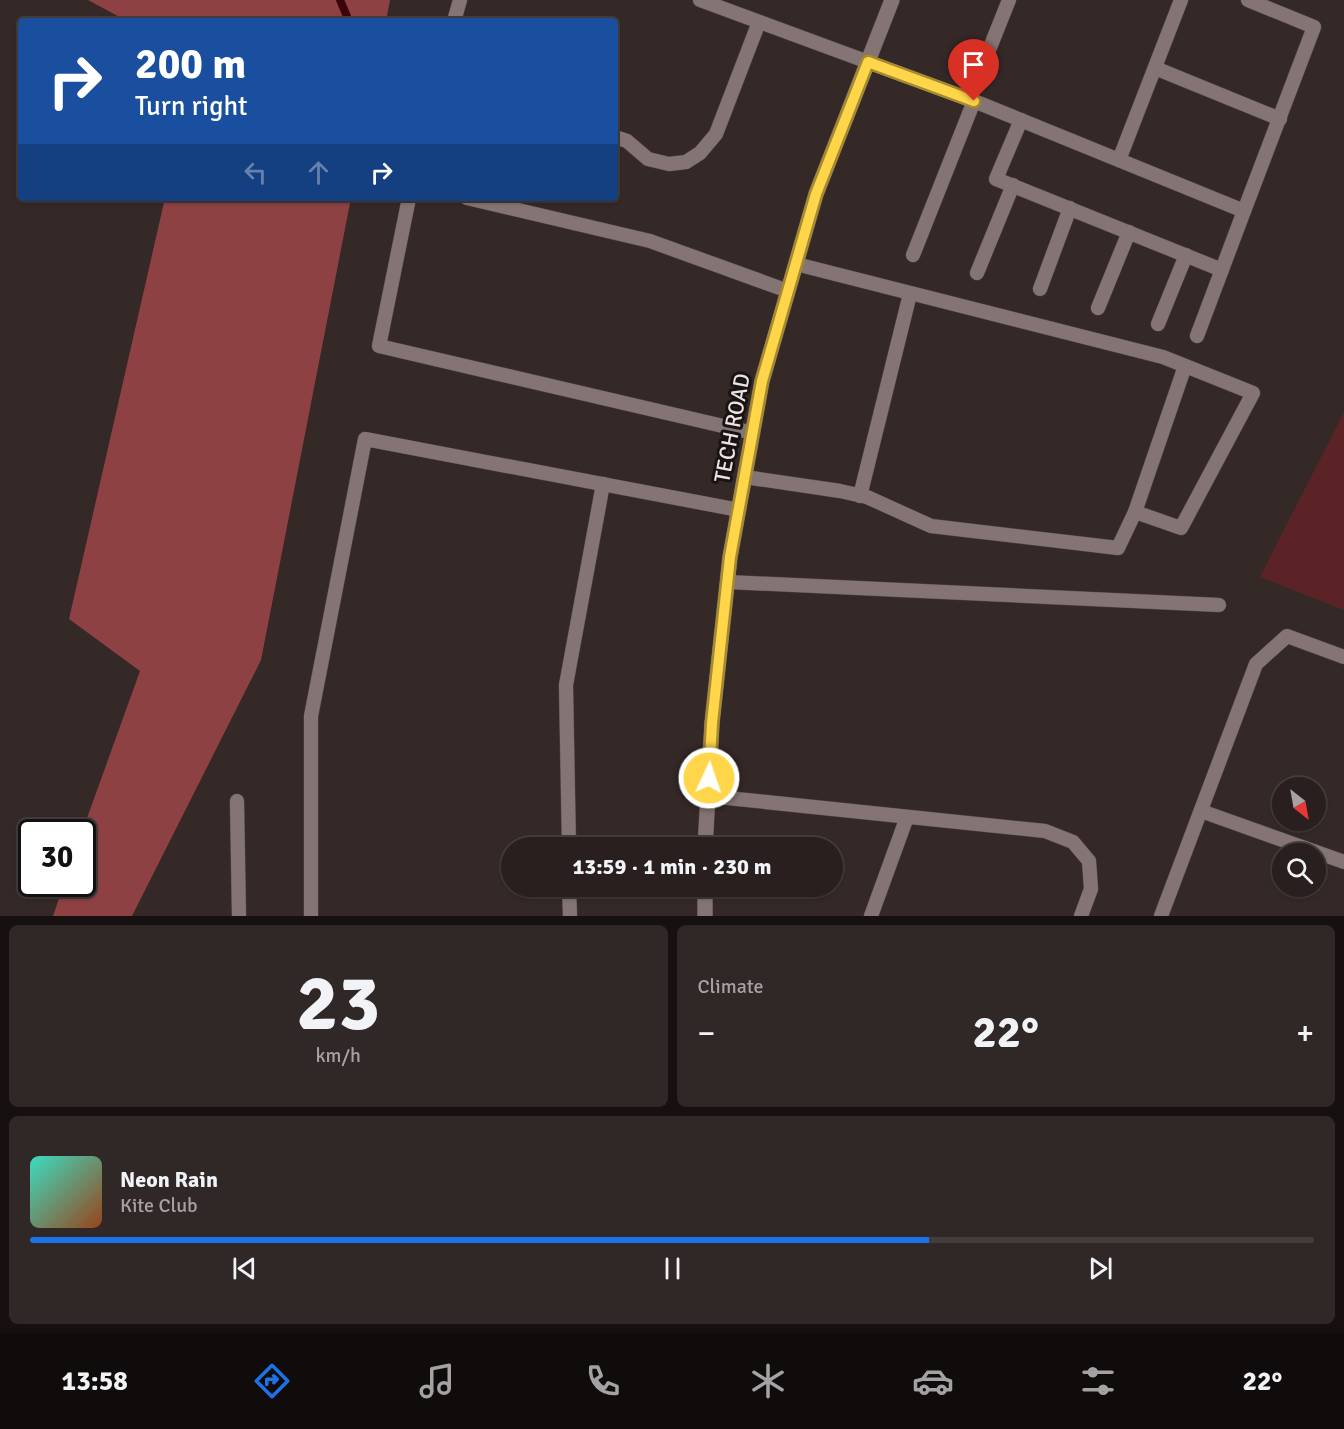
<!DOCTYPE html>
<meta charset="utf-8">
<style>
body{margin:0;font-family:Signika,sans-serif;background:#302727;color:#f1f3f6;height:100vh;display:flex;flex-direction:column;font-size:22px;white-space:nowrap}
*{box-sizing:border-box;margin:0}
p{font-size:20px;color:#a5a2a4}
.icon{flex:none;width:33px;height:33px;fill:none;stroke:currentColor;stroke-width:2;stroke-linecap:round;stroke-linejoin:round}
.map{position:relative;height:916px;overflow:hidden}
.panel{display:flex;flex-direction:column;gap:9px;padding:9px;background:#161110;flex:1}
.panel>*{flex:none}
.hud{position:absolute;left:18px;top:18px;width:600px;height:183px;border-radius:6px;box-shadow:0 2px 4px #0004,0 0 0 2px #443d3c;background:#1a4fa0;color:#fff;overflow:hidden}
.needle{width:39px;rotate:149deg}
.controls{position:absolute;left:1272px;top:777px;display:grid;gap:12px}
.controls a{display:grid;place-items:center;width:54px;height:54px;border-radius:50%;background:#281f1e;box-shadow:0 2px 4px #0004,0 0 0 2px #443d3c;font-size:30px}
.speed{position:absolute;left:18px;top:819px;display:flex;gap:12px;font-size:30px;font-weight:700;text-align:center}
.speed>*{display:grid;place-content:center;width:78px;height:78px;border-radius:50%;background:#281f1e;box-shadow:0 2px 4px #0004,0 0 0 2px #443d3c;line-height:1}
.speed .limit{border:3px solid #111;border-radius:9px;background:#fff;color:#111}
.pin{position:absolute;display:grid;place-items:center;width:51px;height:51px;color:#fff;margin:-62px -26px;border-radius:50% 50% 50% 0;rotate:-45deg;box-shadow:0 0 6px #0007}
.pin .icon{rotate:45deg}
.me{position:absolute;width:66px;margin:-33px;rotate:3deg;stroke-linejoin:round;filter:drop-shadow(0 0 4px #0008)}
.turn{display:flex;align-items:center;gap:21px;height:126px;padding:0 18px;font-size:27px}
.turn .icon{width:78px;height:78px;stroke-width:2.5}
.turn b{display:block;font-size:42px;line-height:51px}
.lanes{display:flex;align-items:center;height:57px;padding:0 18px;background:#0003;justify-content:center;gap:30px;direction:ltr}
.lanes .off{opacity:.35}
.big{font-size:45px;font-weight:800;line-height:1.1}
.panel .widget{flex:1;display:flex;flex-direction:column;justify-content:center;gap:9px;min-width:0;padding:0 21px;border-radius:9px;background:#302727}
.panel .dial{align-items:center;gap:0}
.dial b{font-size:78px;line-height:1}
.song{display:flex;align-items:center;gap:18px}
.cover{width:72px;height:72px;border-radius:9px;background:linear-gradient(135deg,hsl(170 70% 55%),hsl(20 70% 35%))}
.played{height:6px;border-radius:3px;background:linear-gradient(90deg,#1a73e8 70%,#443d3c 70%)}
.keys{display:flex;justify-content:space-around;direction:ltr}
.heat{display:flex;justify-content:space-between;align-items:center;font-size:33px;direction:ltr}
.panel .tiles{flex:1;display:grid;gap:9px;grid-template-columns:1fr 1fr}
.widget:last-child{grid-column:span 2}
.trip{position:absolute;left:501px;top:837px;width:342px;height:60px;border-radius:30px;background:#281f1e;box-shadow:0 2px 4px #0004,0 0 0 2px #443d3c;font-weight:800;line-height:60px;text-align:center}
.menu{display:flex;height:96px;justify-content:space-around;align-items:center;background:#100c0c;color:#a5a2a4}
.menu .icon{width:42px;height:42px}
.menu .active{color:#1a73e8}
.menu b{font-size:27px;color:#f1f3f6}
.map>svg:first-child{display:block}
.green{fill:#5c2326}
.forest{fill:#8d4143}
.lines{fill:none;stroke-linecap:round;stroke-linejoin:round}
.stream{stroke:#3b040b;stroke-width:8}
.service-casing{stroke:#534848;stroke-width:15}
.minor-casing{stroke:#534848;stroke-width:16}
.service{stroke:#847574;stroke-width:14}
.minor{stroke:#847574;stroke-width:15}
.route-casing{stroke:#a68a30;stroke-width:15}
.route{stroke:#ffd54a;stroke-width:10}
.labels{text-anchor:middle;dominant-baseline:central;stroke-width:6;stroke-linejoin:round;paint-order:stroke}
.street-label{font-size:22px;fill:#ece3e3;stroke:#191313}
</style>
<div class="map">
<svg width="1344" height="916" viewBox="0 0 1344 916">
<rect width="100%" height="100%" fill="#352928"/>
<path class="green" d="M1344,412V610L1260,577Z"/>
<g class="forest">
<path d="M88,0H390L386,21H127Z"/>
<path d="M165,198H351L261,660L132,916H53L64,884H82V832L140,671L69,619Z"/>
</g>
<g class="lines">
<path class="stream" d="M340,0L349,21"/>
<g class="service-casing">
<g id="service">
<path d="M700,0L974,101L913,255"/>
<path d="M454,21L460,0"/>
<path d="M1155,68L1280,119"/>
<path d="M969,100L1009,0"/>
<path d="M974,101L1244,211L1197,336"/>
<path d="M1021,120L996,179L1222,270"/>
<path d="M615,137L627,141L648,159L669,164L686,162L700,153L716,134L759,22"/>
<path d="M1119,160L1181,0"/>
<path d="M409,198L379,346L753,433"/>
<path d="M467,198L650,241L788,291"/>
<path d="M1244,211L1314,27L1248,0"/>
<path d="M796,264L1163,357L1253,393L1181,528L1135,512L1185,366"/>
<path d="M977,273L1013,185"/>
<path d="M1040,289L1070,208"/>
<path d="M1098,308L1129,232"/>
<path d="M1158,324L1186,255"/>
<path d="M745,477L840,491L867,497L931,526L1118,548L1135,512"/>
<path d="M860,496L910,294"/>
<path d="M728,582L1219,605"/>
<path d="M708,796L1045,831L1073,842L1089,861L1091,889L1081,916"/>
<path d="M237,801L239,916"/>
<path d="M1201,811L1344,862"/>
<path d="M569,848L566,685L603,484"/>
<path d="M569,886L570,916"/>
<path d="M311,916V716L365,439L739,510"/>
<path d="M871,916L907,817"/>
<path d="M1161,916L1256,664L1287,636L1344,657"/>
</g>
</g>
<g class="minor-casing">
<g id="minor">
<path d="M705,848L712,723L730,557L762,381L816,194L892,0"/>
<path d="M705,886V916"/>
</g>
</g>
<use href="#service" class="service"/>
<use href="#minor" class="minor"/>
</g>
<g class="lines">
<g class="route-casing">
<path id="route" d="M709,778L712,723L730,557L762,381L816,194L868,62L974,101"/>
</g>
<use href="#route" class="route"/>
</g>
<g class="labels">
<g class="street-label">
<text transform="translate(732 428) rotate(-79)">TECH ROAD</text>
</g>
</g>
</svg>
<div class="controls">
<a><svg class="needle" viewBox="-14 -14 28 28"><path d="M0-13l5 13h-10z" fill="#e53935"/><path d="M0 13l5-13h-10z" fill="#a5a2a4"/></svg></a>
<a><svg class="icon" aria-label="search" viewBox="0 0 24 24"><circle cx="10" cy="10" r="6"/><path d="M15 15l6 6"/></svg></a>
</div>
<div class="speed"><div class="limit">30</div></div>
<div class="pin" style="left:974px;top:101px;background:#d93025"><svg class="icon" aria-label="arrive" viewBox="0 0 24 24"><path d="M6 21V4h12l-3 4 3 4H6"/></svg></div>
<svg class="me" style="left:709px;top:778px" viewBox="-20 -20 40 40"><circle r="17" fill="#ffd54a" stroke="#fff" stroke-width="3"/><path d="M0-11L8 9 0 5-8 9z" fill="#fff"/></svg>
<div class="trip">13:59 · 1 min · 230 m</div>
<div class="hud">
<div class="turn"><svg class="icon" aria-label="right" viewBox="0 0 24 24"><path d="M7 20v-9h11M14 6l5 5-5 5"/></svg><div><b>200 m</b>Turn right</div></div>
<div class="lanes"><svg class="icon off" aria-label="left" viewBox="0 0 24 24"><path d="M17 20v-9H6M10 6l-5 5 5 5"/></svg><svg class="icon off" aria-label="ahead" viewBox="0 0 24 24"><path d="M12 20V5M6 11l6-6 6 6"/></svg><svg class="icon" aria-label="right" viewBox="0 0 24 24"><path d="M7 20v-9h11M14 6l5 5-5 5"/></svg></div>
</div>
</div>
<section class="panel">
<div class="tiles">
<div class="widget dial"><b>23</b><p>km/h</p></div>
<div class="widget"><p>Climate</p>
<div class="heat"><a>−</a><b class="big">22°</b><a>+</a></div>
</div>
<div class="widget">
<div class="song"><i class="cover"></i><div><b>Neon Rain</b><p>Kite Club</p></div></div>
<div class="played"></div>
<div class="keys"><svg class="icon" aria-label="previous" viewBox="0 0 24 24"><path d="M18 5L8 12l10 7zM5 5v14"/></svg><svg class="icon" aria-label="pause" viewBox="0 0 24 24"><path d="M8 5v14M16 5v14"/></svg><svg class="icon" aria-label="next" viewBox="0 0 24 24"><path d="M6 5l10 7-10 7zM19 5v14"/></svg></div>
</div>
</div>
</section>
<nav class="menu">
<b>13:58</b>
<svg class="icon active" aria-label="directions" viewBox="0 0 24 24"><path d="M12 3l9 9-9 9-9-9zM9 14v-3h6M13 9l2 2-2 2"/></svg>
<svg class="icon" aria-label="music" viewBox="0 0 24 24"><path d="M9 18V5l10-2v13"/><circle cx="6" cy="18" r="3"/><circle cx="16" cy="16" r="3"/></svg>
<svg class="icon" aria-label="phone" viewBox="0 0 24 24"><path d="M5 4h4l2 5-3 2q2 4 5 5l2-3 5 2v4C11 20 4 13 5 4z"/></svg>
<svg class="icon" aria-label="climate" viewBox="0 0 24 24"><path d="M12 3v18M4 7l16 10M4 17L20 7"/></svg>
<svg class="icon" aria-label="car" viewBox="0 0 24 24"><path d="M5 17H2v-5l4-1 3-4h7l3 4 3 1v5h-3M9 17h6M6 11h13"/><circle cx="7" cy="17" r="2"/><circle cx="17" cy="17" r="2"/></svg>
<svg class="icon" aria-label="filters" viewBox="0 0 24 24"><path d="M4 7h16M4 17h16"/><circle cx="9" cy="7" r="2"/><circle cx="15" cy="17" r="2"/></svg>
<b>22°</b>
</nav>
